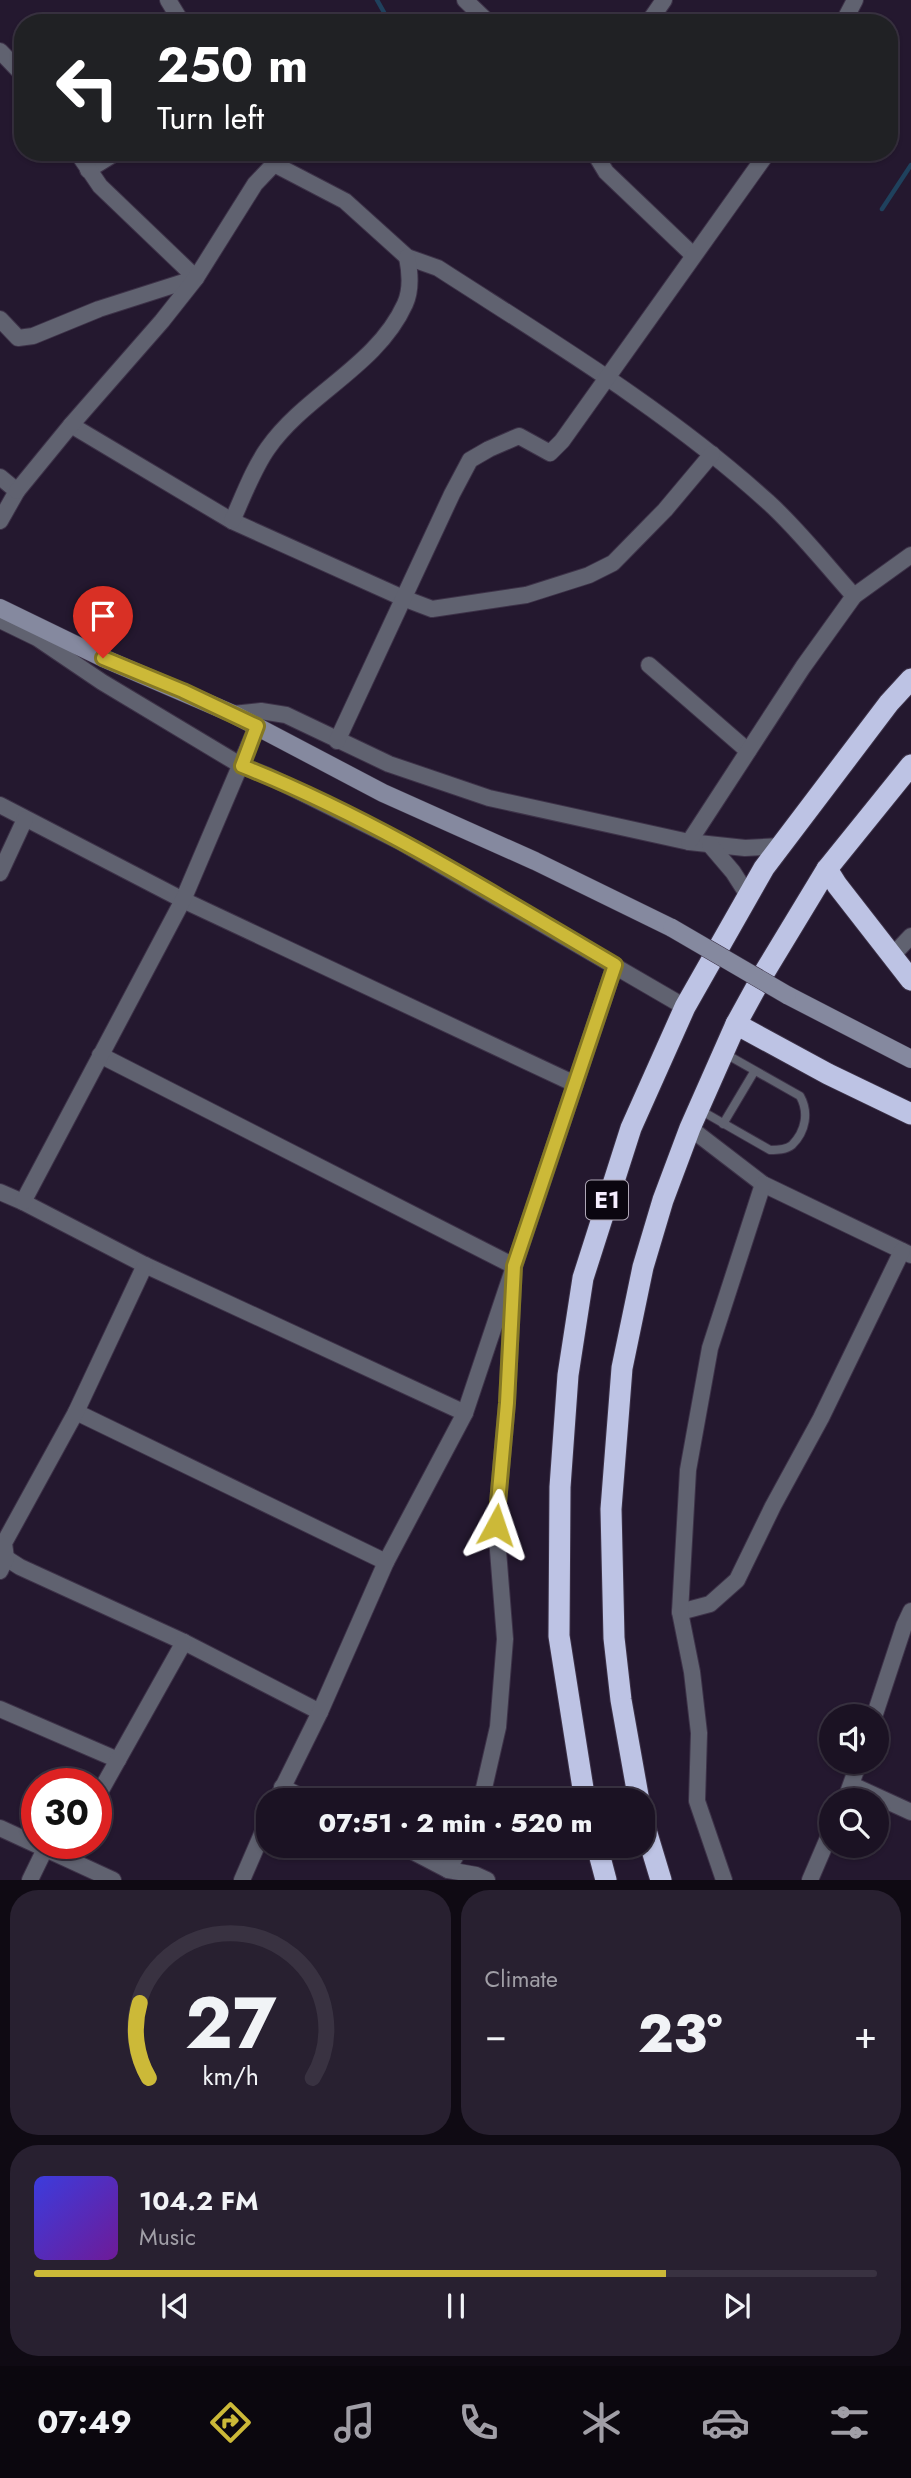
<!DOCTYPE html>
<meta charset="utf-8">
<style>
body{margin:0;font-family:Jost,sans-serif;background:#282030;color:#f1f3f6;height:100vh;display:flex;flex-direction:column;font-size:26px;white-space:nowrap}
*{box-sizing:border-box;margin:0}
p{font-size:23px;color:#a09ea6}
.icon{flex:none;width:38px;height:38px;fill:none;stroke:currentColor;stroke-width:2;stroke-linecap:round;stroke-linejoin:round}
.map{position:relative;height:1880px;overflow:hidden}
.panel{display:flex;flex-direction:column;gap:10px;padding:10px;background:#0f0a13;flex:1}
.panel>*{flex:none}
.top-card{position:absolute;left:14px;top:14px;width:884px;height:147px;border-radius:28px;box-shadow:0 2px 5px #0004,0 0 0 2px #393241;background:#202124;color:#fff;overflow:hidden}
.controls{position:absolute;left:819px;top:1704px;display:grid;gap:14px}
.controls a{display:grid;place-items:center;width:70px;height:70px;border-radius:50%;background:#1b1223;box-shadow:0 2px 5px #0004,0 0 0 2px #393241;font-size:35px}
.speed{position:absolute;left:21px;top:1768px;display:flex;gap:14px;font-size:35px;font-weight:700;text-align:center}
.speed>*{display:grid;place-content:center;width:91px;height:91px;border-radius:50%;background:#1b1223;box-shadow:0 2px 5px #0004,0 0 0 2px #393241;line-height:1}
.speed .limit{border:10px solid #d22;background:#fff;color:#111}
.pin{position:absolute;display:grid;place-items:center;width:60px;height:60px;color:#fff;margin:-72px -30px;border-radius:50% 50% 50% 0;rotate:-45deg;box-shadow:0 0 7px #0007}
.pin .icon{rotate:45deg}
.me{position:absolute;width:77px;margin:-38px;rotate:5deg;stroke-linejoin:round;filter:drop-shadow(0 0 5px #0008)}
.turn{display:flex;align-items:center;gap:24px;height:147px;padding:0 28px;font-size:32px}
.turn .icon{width:91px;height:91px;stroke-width:2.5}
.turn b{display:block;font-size:49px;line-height:60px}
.big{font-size:52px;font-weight:800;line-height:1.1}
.panel .tile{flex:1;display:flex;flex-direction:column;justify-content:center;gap:10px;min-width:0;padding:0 24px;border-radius:28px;background:#282030}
.panel .dial{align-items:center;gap:0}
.dial svg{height:182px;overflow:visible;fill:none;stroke:#393241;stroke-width:7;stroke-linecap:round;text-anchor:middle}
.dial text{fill:#f1f3f6;stroke:none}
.song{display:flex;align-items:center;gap:21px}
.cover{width:84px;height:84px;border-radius:10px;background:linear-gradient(135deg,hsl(240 70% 55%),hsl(280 70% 35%))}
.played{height:7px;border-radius:4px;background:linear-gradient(90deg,#ccb938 75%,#393241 75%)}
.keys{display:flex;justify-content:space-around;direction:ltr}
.heat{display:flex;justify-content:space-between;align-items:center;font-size:38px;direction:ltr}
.panel .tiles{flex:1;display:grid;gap:10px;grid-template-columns:1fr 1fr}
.tile:last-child{grid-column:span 2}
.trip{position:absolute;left:256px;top:1788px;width:399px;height:70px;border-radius:28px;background:#1b1223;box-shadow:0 2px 5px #0004,0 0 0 2px #393241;font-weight:800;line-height:70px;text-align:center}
.tabs{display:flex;height:112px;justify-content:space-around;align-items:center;background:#0b070e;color:#a09ea6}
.tabs .icon{width:49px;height:49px}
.tabs .on{color:#ccb938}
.tabs b{font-size:32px;color:#f1f3f6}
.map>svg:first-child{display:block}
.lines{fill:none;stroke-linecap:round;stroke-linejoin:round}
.stream{stroke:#1f415d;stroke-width:4.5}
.lane-casing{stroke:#3d3248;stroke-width:10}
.street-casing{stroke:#3d3248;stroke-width:18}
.secondary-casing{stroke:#3d3248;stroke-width:19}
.highway-casing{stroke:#3d3248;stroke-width:23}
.lane{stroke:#606270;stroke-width:8}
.street{stroke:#606270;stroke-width:16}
.secondary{stroke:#85899f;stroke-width:18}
.highway{stroke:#bdc3e4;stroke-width:21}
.secondary-bridge-casing{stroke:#3d3248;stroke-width:19;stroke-linecap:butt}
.secondary-bridge{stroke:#85899f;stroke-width:18}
.route-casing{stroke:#857824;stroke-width:18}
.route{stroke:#ccb938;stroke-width:12}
.labels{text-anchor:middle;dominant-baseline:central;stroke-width:7;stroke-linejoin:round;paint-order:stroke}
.shield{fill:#0b0610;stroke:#b0a8b7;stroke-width:2}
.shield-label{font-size:23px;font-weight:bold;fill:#f6eeff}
</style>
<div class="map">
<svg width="911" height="1880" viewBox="0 0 911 1880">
<rect width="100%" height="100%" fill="#24182f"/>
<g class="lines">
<g class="stream">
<path d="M377,0L390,23"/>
<path d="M424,156V152"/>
<path d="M882,209L911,165"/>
</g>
<g class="lane-casing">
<g id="lane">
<path d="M700,1110L770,1150C777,1150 786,1150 792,1145C806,1131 809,1112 800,1096L724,1053"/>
<path d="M723,1124L754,1072"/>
</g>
</g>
<g class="street-casing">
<g id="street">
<path d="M168,0L182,23"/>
<path d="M465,0L489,23"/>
<path d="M648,23L664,0"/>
<path d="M843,23L855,0"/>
<path d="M0,51L23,75"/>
<path d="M266,152L274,164L345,201L407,257L438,268C551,341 668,411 768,502C799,530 826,565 854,596"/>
<path d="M594,152L606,172L693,255"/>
<path d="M88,170L117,152"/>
<path d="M0,319L18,338L33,336L99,309L196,278L100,186L77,152"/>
<path d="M71,425L232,521L403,598L432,609L526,595L589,575L613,563L665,510L712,454"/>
<path d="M0,477L17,491L0,521"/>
<path d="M17,491L71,425L162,321L196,278L255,184L274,164"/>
<path d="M232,521C243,497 253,469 268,448C306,394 377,366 405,304C412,289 410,272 407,257"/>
<path d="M0,620L37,638L102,682L242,766L268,776L401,842L685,1007"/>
<path d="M649,665L748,751"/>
<path d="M233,714L261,711L286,715L389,764L489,798L689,842L745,848L781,846"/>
<path d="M337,741L452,494L470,460L489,449L519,436L550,453L562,441L768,152"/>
<path d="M0,805L183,900L575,1084"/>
<path d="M689,842L803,667L854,596L911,555"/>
<path d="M710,845L733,872L749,897"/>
<path d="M0,873L25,819"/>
<path d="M892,956L911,936"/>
<path d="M100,1055L514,1266L507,1403L496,1525L505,1639L498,1727L481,1801"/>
<path d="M690,1128L763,1184L911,1255"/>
<path d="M0,1192L23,1202L145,1265L465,1413"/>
<path d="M23,1202L183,900L257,726"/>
<path d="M76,1412L386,1562"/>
<path d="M6,1558L20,1567L184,1642L320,1712"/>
<path d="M0,1571L6,1558L4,1543L76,1412L145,1265"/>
<path d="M680,1612L710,1604L737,1580L773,1506L821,1418L902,1251"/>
<path d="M0,1709L118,1760"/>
<path d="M874,1717L904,1626L911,1611"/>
<path d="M852,1785L911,1812"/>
<path d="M282,1787L310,1801"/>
<path d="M96,1799L184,1642"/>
<path d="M276,1801L320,1712L386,1562L465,1413L615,965"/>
<path d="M845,1801L859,1762"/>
<path d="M0,1828L113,1880"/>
<path d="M402,1846L448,1870L476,1875L487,1880"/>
<path d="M448,1870L461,1846"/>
<path d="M30,1880L45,1849"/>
<path d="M242,1880L268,1820"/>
<path d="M724,1880L697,1801L699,1733L692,1672L680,1612L688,1470L710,1348L763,1184"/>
<path d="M810,1880L831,1831"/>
</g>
</g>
<g class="secondary-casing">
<g id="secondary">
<path d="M0,608L103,658L233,714L383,793L535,861L672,928"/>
<path d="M787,995L911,1059"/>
</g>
</g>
<g class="highway-casing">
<g id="highway">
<path d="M827,869L837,885L911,980"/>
<path d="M736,1024L828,1074L911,1114"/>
<path d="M585,1801L559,1636L560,1487L568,1375L583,1278L631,1128L685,1007L764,868L889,703L911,679"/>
<path d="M639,1801L621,1700L614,1638L611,1509L622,1368L643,1267L663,1200L690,1128L736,1024L764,973L827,869L911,765"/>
<path d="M642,1817L661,1880"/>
<path d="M597,1846L606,1880"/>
</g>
</g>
<use href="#lane" class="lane"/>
<use href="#street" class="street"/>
<use href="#secondary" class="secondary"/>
<use href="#highway" class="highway"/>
<g class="secondary-bridge-casing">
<path id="secondary-bridge" d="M672,928L787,995"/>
</g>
<use href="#secondary-bridge" class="secondary-bridge"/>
</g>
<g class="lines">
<g class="route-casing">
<path id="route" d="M103,658L183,691L257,726L242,766C373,818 494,894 615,965L514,1266L507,1403L496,1525"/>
</g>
<use href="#route" class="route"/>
</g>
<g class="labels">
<rect class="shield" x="586" y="1180.5" width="42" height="39" rx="5"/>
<g class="shield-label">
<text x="607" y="1200">E1</text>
</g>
</g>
</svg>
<div class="controls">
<a><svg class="icon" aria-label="sound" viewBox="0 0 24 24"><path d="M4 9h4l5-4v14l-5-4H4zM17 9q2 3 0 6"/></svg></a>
<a><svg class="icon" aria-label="search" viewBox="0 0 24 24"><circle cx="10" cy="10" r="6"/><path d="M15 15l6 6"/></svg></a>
</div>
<div class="speed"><div class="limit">30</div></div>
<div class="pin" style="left:103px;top:658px;background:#d93025"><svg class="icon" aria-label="arrive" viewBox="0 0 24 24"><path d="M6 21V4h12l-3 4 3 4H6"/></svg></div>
<svg class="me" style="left:496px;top:1525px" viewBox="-20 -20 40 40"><path d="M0-17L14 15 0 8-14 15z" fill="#ccb938" stroke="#fff" stroke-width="4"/></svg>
<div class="trip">07:51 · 2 min · 520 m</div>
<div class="top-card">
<div class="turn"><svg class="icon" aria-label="left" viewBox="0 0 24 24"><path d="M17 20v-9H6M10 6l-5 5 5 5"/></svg><div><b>250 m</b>Turn left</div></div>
</div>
</div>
<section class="panel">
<div class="tiles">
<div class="tile dial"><svg viewBox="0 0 100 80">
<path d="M14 69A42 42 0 1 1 86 69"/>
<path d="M14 69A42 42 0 0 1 10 36" stroke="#ccb938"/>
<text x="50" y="56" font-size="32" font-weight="700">27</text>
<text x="50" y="72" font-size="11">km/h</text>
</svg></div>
<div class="tile"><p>Climate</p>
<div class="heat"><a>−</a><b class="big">23°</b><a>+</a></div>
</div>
<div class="tile">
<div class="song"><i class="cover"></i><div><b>104.2 FM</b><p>Music</p></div></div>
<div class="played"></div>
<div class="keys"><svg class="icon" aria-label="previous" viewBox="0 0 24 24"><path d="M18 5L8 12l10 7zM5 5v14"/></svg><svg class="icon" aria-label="pause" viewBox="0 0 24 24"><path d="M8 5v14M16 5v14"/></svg><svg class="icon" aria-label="next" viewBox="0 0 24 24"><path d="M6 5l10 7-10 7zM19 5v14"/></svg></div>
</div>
</div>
</section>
<nav class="tabs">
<b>07:49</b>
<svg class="icon on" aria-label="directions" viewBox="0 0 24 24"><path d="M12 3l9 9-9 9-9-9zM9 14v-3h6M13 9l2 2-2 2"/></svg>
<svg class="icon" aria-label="music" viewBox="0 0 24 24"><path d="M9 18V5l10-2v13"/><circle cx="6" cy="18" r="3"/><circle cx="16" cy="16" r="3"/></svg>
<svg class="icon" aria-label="phone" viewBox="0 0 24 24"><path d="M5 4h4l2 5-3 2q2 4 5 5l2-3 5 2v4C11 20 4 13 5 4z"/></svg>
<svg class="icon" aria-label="climate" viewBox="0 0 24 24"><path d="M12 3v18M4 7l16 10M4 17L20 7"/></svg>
<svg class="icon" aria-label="car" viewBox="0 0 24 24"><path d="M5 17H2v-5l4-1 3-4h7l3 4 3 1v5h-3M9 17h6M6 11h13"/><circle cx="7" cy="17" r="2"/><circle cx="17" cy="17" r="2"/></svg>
<svg class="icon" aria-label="filters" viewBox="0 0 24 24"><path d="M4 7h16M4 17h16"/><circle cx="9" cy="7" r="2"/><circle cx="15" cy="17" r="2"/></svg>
</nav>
